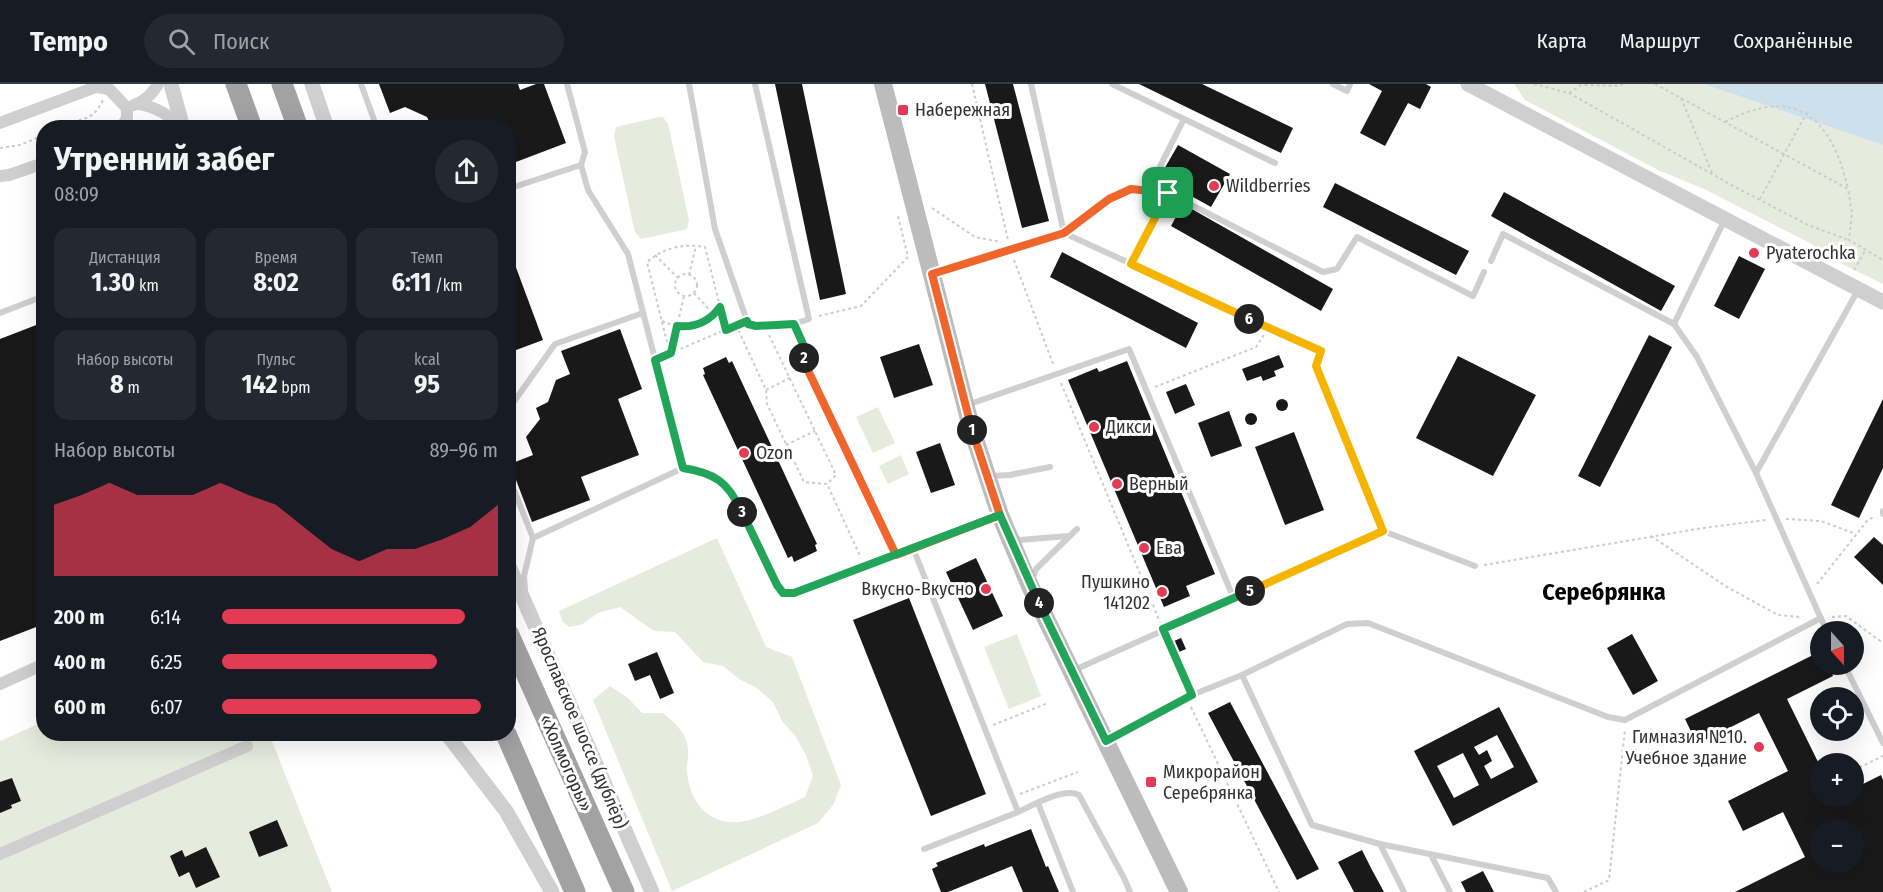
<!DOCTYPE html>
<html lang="ru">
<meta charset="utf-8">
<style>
body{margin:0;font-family:"Fira Sans Condensed",sans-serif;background:#242831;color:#f1f3f6;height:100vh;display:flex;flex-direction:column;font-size:22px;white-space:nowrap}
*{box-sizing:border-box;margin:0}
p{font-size:20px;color:#9ea1a6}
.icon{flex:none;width:33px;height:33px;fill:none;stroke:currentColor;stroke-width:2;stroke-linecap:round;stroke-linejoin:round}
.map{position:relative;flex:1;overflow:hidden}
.drawer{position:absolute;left:36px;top:36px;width:480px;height:621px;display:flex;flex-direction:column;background:#171b24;border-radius:24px;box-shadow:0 6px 24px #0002}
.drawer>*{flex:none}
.needle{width:39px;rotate:159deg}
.buttons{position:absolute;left:1810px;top:537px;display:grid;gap:12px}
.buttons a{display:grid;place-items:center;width:54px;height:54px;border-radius:50%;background:#171b24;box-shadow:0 6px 24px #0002;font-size:30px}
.pin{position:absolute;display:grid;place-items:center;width:51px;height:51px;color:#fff;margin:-26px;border-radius:12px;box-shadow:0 3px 9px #0006}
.km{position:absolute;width:30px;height:30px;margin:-15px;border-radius:50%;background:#222;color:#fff;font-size:16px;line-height:30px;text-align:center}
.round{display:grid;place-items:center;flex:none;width:63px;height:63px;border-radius:32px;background:#242831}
.headline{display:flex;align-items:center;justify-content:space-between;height:102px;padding:0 18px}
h1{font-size:33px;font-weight:700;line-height:45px}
.figures{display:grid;grid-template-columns:repeat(3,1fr);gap:9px;height:102px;padding:6px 18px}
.figures div{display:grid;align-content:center;border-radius:15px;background:#242831;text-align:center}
.figures b{font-size:26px;font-weight:700}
.figures small{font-size:16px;font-weight:400}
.figures p{font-size:16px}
.chart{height:168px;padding:12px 18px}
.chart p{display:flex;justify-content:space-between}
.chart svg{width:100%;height:108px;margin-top:6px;fill:#e33b53;opacity:.7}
ul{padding:0 18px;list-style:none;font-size:20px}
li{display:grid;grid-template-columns:96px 72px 1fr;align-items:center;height:45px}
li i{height:15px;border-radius:8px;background:#e33b53}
header{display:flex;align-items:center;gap:36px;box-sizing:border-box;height:84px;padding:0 30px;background:#171b24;border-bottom:2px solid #363941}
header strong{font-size:28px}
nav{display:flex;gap:33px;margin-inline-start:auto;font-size:21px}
.search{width:420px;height:54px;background:#242831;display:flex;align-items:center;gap:15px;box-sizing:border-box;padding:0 21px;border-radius:33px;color:#9ea1a6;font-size:22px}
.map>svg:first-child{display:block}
.green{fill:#e6ebde}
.water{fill:#cce1eb}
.building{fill:#191919;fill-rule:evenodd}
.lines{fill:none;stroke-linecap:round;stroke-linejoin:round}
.path{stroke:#ccc;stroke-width:2;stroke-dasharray:3 3;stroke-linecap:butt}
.service{stroke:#cfcfcf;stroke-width:6}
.minor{stroke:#cfcfcf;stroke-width:12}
.tertiary{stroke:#cfcfcf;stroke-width:15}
.secondary{stroke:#bcbcbc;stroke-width:18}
.trunk{stroke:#a2a2a2;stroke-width:21}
.split-1-casing{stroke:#fff;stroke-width:12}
.split-2-casing{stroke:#fff;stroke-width:12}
.split-3-casing{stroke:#fff;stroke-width:12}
.split-4-casing{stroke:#fff;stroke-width:12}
.split-5-casing{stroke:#fff;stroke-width:12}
.split-6-casing{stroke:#fff;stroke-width:12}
.split-7-casing{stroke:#fff;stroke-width:12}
.split-1{stroke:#f0652b;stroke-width:8}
.split-2{stroke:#f0652b;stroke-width:8}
.split-3{stroke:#22a559;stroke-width:8}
.split-4{stroke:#22a559;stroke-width:8}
.split-5{stroke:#22a559;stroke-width:8}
.split-6{stroke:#f5b400;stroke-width:8}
.split-7{stroke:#f5b400;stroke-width:8}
.poi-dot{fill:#e33b53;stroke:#fff;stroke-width:2}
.labels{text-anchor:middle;stroke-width:6;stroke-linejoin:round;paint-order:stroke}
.poi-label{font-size:18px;fill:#323232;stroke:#fff;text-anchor:start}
.street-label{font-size:18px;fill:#323232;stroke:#fff}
.district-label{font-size:24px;font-weight:bold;fill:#000;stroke:#fff}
</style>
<header>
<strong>Tempo</strong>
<div class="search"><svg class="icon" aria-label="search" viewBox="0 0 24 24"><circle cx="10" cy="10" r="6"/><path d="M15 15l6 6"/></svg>Поиск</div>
<nav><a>Карта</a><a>Маршрут</a><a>Сохранённые</a></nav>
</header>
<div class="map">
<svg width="1883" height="808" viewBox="0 0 1883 808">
<rect width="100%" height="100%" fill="#fff"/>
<!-- green -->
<g class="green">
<polygon points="1514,0 1703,0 1883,61 1883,200 1844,181 1808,158 1704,105 1658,86 1525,16"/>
<polygon points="659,33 663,33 668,40 689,136 687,145 683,146 641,155 635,148 633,140 614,52 616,43"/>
<polygon points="878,323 895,359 873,369 856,333"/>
<polygon points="901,371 909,390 888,400 879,382"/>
<path d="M 717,454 L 766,563 L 792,573 L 841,701 L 833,721 L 818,739 L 672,807 L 593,616 L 610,602 L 628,614 L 642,629 L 663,629 C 675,639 686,648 688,665 C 689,673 686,681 687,688 C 690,720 711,744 745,737 C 765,733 786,721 805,713 L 813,692 L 806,671 L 796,653 L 782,637 L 773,618 L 757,604 L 739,595 L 723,582 L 703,578 L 675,548 L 654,547 L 620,523 L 598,529 L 581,541 L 569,543 L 562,537 L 559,527 Z"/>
<polygon points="1017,550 1041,612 1009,625 984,563"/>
<polygon points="43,638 44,650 269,650 332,808 0,808 0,657"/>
</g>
<!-- water -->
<polygon class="water" points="1703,0 1883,0 1883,61"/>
<!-- building -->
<g class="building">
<polygon points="379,0 518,0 520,6 536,0 544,0 566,59 508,81 508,44 432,44 427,33 405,23 390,29"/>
<polygon points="775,0 802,0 846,210 820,216"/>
<polygon points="985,0 1013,0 1049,137 1022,144"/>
<polygon points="1139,0 1202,0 1293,44 1281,69"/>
<polygon points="1369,0 1426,0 1431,3 1420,25 1408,19 1385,62 1360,49 1382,7"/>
<polygon points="1178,61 1230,90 1211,123 1159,94"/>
<polygon points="1335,99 1469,167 1456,191 1323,123"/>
<polygon points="1504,108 1675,202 1661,227 1491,132"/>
<polygon points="1183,120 1333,205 1321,227 1171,142"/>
<polygon points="508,162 543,256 508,269"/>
<polygon points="1062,168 1198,239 1186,264 1050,193"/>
<polygon points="1739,172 1765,185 1739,235 1714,222"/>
<polygon points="44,238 44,498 38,500 44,515 44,540 0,557 0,255"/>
<polygon points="620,245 642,305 618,315 639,371 581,393 590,416 532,438 510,380 533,371 526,353 540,335 536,324 548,318 556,296 570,290 561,267"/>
<polygon points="1649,251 1672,263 1600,403 1578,392"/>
<polygon points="919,260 933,301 894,314 880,273"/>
<polygon points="1279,271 1284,283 1274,287 1276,292 1263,297 1261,292 1247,297 1242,285"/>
<polygon points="1458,272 1536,311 1493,392 1416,354"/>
<polygon points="726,273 729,279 732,277 817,460 815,461 817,467 794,478 792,472 788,474 703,291 705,290 703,284"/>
<polygon points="1127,277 1215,490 1186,502 1190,512 1164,523 1068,296 1097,284 1099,288"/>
<polygon points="1186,300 1195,321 1175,330 1166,308"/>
<circle cx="1282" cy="321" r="6"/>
<polygon points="1883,315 1883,384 1859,434 1831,421"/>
<polygon points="1229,327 1242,362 1211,373 1198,339"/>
<circle cx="1251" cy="335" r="6"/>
<polygon points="1294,348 1324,426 1285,441 1255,363"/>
<polygon points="940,359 955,401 931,409 916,368"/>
<polygon points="1874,453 1883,461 1883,501 1854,473"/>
<polygon points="976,474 1003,532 973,546 946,488"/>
<polygon points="909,514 986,710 931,732 853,536"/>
<polygon points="1632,550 1658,597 1633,611 1607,564"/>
<polygon points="1181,554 1186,565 1179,568 1174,557"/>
<path d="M 1821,567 L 1821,580 L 1828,580 L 1833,592 L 1787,615 L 1821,684 L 1821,712 L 1854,712 L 1854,697 L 1857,703 L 1881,691 L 1883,696 L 1883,808 L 1735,808 L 1805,773 L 1783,728 L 1743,747 L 1728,717 L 1788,687 L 1759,629 L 1697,660 L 1685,635 ZM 1821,746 L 1854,746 L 1854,778 L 1821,778 Z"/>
<polygon points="657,568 674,609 660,615 650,591 635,597 628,580"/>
<polygon points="1230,618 1319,785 1297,796 1208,629"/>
<path d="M 1499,623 L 1538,698 L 1453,742 L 1414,667 ZM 1497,651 L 1514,683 L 1491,695 L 1484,682 L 1492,677 L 1487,666 L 1479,671 L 1474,663 ZM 1463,669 L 1479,701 L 1454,714 L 1437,682 Z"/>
<polygon points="12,694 21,717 11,721 12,724 0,729 0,698"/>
<polygon points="277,736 288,762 259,773 249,748"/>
<polygon points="1031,745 1046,783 1048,782 1059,808 1023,808 1012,782 948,808 941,808 932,785 938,782 936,779 984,760 985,763"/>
<polygon points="206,763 220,793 196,804 189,788 179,793 170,772 182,766 185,773"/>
<polygon points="1362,766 1371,784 1384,808 1354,808 1338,778"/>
<polygon points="1483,787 1494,808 1466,808 1461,798"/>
</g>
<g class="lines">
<!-- path -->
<g class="path">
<polyline points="972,0 1008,156"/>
<polyline points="1534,0 1569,9 1735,103 1808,141 1849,156"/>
<polyline points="1655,0 1848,105 1852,129 1849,156 1883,176"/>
<polyline points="1569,9 1581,1 1620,2 1623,0"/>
<polyline points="1681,14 1712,89"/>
<path d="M 1725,38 C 1797,0 1832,35 1848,105"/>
<path d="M 56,44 C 77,31 90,43 103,16"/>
<polyline points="0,64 20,61 44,51"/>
<polyline points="1760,115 1807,28"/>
<polyline points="932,124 975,153 1001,158"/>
<polyline points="655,171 678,194"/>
<polyline points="1014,176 1053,280"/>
<polyline points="1854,186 1865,167"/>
<circle cx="686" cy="201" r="11"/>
<polyline points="689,191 696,162"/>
<polyline points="694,209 714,231"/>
<polyline points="819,232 861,222 908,173 898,132"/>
<path d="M 662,237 C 684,247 705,243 720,223"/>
<polyline points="736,241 766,306 767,320 804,398 827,400 861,474"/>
<polyline points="769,251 836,391 827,400"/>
<polyline points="671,268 684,212"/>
<path d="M 670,270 L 647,178 C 664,164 682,159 705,163 L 726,246"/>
<polyline points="664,272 736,241"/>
<polyline points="1061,299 1160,538"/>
<polyline points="1155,303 1256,263 1264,251"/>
<polyline points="766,306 790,294"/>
<polyline points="786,361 815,347"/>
<polyline points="1786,435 1821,437 1856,450"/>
<polyline points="1651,452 1727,503 1778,531 1800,533"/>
<polyline points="1484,481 1703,444 1766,436"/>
<polyline points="1817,500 1867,437 1875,432"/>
<polyline points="1832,533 1846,532 1883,559"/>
<polyline points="1167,554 1187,601"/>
<polyline points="1191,623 1279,808"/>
<polyline points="993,641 1048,619"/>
<polyline points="1854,686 1883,672"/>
<polyline points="1020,710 1078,688"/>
<polyline points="1584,808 1609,796 1625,645"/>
</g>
<!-- service -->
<g class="service">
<polyline points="361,0 377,44"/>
<polyline points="567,0 585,68 581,81"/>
<polyline points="689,0 715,145 747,237 749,240 756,242 794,240 803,259 804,278 896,471"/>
<polyline points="755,0 809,235 794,240"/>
<polyline points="1112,0 1275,79"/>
<polyline points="1333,0 1347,7 1350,0"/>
<polyline points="508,105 581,81 588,106 628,170 683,384 533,454"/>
<polyline points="1148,106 1184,35"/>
<polyline points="1491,177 1503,150 1674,240 1725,135"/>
<polyline points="1131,180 1168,109"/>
<polyline points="932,190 1064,149 1031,0"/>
<polyline points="0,229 44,212"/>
<polyline points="1674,240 1697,273 1756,389"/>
<polyline points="967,321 1129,265 1234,515 1072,587"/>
<polyline points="508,326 555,260 643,229"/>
<path d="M 683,384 C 697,387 710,390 722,399 C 741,413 765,477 777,501 L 783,509 L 794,509 L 999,432"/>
<polyline points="508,391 533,454 524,492 525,505"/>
<polyline points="991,392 1010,391 1050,383"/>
<polyline points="1883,427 1883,430"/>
<polyline points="1383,447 1475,482"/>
<polyline points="1013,452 1020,456 1068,452"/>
<path d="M 913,464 L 1018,728 C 1033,721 1064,703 1079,711 L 1124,794 L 1130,808"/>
<polyline points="1032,496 1036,485 1077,445"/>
<path d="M 1234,515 L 1383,447 L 1316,282 L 1321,267 L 1064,149 C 1082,136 1109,110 1130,105 C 1141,103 1157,107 1168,109 L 1323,188 L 1337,185 L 1357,153 L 1473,212 L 1484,188"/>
<polyline points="1827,548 1756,389 1858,206"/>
<polyline points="1844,580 1883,659"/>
<polyline points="1242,591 1312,741 1380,760 1548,794 1556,808"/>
<polyline points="1106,657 1192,611 1242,591 1347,540 1368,539 1608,633 1625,636 1821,534"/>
<polyline points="1038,719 1073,808"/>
<polyline points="1380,760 1404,808"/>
<polyline points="924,765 1018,728"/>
<polyline points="1431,771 1450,808"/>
</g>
<!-- minor -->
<g class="minor">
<path d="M 139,20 C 157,24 168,29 179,44"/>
<path d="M 134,21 C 144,18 153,9 158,0"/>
<polyline points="0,39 96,3 109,5 127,24 127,34 121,44"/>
<polyline points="0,92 9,91 44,79"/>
<polyline points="0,600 44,580"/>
<polyline points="0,770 247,662"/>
</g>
<!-- tertiary -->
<g class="tertiary">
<polyline points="171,0 183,44"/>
<polyline points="312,0 327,44"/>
<polyline points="1468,0 1883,218"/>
<polyline points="508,480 652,808"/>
<polyline points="447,650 506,727 552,808"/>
</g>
<!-- secondary -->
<polyline class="secondary" points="883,0 971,343 1000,431 1030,502 1179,808"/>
<!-- trunk -->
<g class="trunk">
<polyline points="236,0 252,44"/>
<polyline points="282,0 298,44"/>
<polyline points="508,549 624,808"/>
<polyline points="506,650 575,808"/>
</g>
</g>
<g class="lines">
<defs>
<polyline id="split-1" points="972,346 932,190 1064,149 1109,115 1131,105 1168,109"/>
<polyline id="split-2" points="804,274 804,278 896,471 1000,431 972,346"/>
<path id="split-3" d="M 742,428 C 728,398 715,389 683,384 L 655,276 L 671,269 L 677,242 C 695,244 709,238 720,223 L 726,246 L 747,237 L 748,240 L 756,242 L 794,240 L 803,260 L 804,274"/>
<polyline id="split-4" points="742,428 777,501 783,509 794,509 1000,431 1039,519"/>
<polyline id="split-5" points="1039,519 1106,657 1192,611 1163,545 1250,507"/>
<polyline id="split-6" points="1249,235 1321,267 1316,282 1383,447 1250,507"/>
<polyline id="split-7" points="1168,109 1131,180 1249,235"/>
</defs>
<!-- split-1 casing -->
<use href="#split-1" class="split-1-casing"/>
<!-- split-2 casing -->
<use href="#split-2" class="split-2-casing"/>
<!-- split-3 casing -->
<use href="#split-3" class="split-3-casing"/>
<!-- split-4 casing -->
<use href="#split-4" class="split-4-casing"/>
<!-- split-5 casing -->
<use href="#split-5" class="split-5-casing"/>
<!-- split-6 casing -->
<use href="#split-6" class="split-6-casing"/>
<!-- split-7 casing -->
<use href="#split-7" class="split-7-casing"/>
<!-- split-1 -->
<use href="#split-1" class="split-1"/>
<!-- split-2 -->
<use href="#split-2" class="split-2"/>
<!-- split-3 -->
<use href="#split-3" class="split-3"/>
<!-- split-4 -->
<use href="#split-4" class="split-4"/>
<!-- split-5 -->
<use href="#split-5" class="split-5"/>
<!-- split-6 -->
<use href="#split-6" class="split-6"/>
<!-- split-7 -->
<use href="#split-7" class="split-7"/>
</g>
<!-- markers -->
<g class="poi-dot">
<rect x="897" y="20" width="12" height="12" rx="3"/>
<circle cx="1214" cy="102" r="6"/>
<circle cx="1754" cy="169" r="6"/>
<circle cx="1094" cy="343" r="6"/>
<circle cx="744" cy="369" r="6"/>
<circle cx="1117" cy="400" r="6"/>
<circle cx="1144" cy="464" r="6"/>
<circle cx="986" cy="505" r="6"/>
<circle cx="1162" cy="508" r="6"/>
<circle cx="1759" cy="663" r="6"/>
<rect x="1145" y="692" width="12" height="12" rx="3"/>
</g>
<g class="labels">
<!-- poi labels -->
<g class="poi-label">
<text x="915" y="32">Набережная</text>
<text x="1226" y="108">Wildberries</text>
<text x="1766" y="175">Pyaterochka</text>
<text x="1106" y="349">Дикси</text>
<text x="756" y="375">Ozon</text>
<text x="1129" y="406">Верный</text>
<text x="1156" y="470">Ева</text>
<text x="1150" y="504" text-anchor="end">Пушкино<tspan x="1150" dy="21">141202</tspan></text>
<text x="974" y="511" text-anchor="end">Вкусно-Вкусно</text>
<text x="1747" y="659" text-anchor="end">Гимназия №10.<tspan x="1747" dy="21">Учебное здание</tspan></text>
<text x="1163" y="694">Микрорайон<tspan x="1163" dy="21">Серебрянка</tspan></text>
</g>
<!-- street labels -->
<g class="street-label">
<text transform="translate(580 644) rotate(67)" y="6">Ярославское шоссе (дублёр)</text>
<text transform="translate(566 679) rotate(66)" y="6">«Холмогоры»</text>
</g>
<!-- district labels -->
<g class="district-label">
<text x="1604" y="516">Серебрянка</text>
</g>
</g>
</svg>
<div class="buttons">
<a><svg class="needle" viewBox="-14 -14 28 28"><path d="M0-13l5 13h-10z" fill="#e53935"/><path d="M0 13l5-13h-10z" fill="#9ea1a6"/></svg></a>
<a><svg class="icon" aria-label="locate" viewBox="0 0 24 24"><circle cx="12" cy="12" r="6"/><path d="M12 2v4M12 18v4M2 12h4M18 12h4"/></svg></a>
<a>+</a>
<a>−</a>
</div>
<div class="pin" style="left:1168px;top:109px;background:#1e9e55"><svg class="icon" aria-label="arrive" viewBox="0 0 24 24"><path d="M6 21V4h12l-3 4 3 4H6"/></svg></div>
<b class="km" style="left:972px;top:346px">1</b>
<b class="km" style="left:804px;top:274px">2</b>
<b class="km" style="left:742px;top:428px">3</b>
<b class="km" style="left:1039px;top:519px">4</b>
<b class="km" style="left:1250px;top:507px">5</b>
<b class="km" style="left:1249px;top:235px">6</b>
<section class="drawer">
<div class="headline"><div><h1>Утренний забег</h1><p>08:09</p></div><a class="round"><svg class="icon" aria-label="share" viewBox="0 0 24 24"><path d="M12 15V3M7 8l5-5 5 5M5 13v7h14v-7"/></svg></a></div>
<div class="figures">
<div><p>Дистанция</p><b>1.30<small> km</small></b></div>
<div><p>Время</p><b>8:02</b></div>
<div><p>Темп</p><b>6:11<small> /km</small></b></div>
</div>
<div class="figures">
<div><p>Набор высоты</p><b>8<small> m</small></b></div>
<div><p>Пульс</p><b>142<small> bpm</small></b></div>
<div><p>kcal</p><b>95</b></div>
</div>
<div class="chart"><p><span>Набор высоты</span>89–96 m</p>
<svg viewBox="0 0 160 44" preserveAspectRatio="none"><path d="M0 44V15L10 11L20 6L30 11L40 11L50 11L60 6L70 11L80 15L90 24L100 33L110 38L120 33L130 33L140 29L150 24L160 15V44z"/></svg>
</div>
<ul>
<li><b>200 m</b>6:14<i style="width:88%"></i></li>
<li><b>400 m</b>6:25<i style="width:78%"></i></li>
<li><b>600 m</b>6:07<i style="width:94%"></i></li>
</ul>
</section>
</div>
